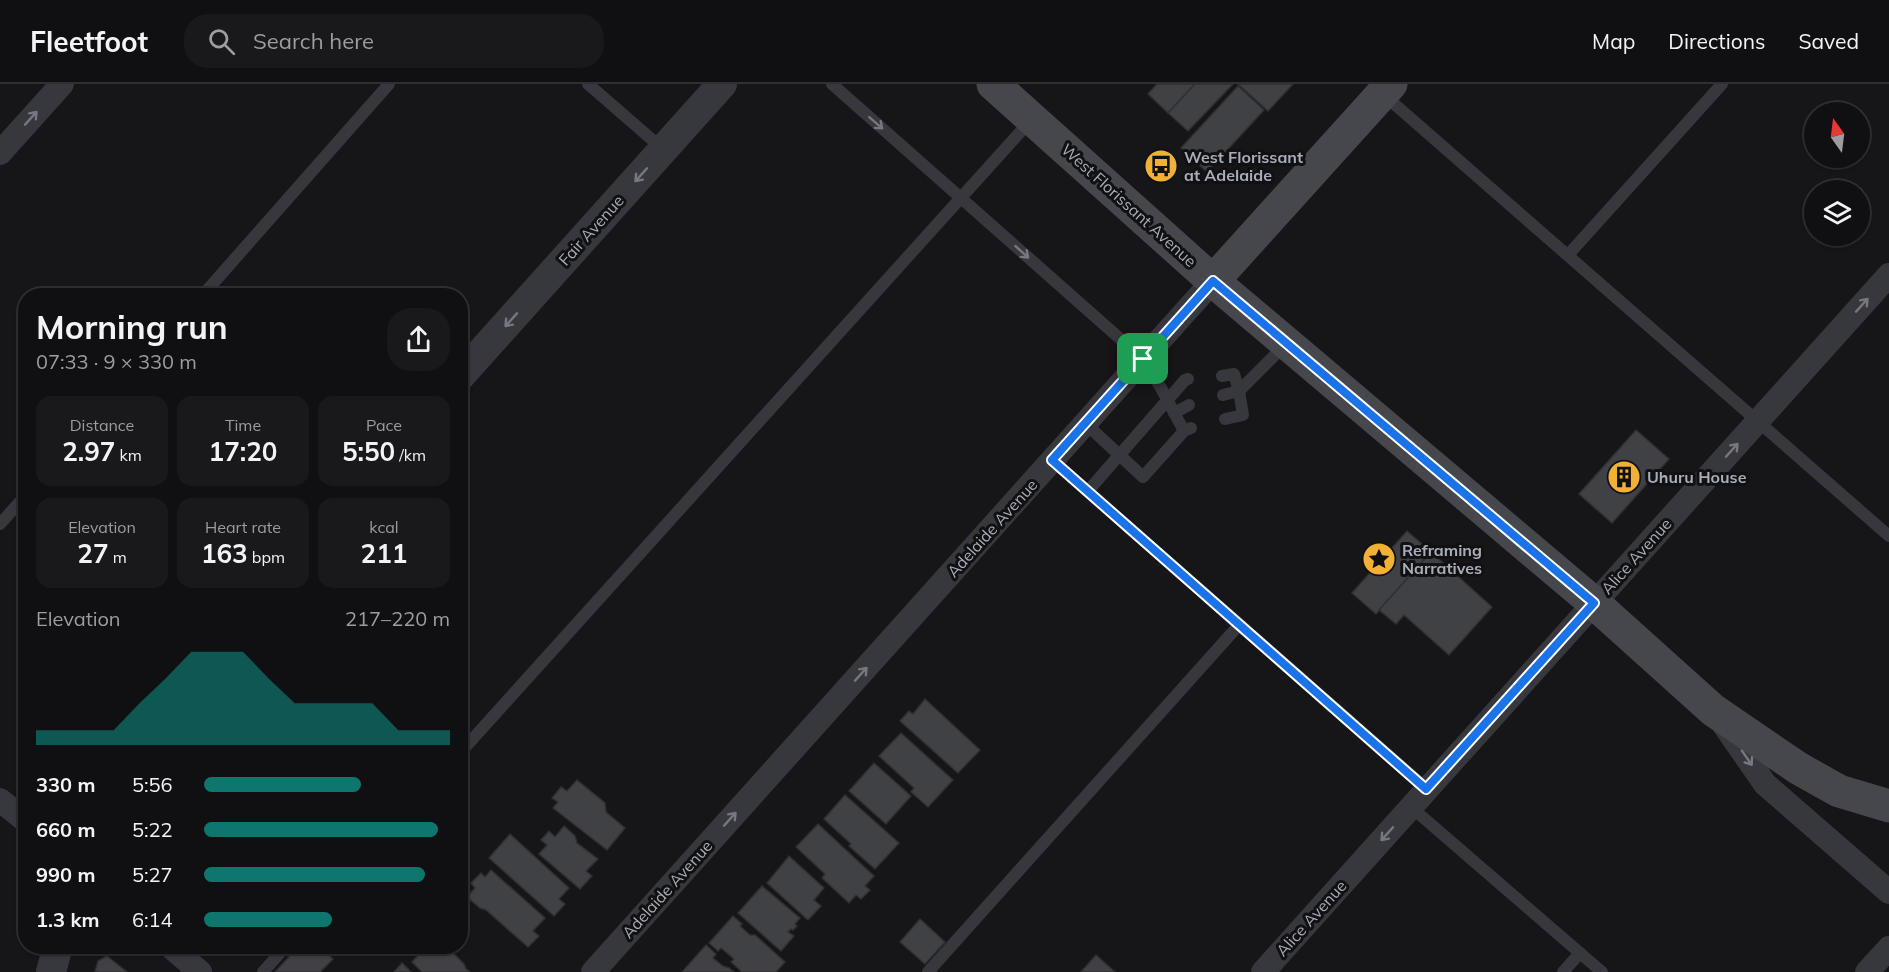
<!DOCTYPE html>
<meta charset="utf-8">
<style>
body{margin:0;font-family:Mulish,sans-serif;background:#19191b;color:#f1f3f6;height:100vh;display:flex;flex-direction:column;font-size:22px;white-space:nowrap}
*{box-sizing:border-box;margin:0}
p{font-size:20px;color:#9c9d9f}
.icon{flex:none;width:33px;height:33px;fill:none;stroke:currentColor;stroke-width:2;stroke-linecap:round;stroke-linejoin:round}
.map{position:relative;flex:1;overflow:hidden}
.drawer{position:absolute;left:18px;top:204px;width:450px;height:666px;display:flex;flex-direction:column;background:#101012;border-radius:24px;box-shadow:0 2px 4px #0004,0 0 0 2px #303032}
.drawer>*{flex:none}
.needle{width:39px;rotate:346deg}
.buttons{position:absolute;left:1804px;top:18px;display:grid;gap:12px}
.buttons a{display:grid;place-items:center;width:66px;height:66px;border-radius:50%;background:#101012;box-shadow:0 2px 4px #0004,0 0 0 2px #303032;font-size:30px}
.pin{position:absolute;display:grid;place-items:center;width:51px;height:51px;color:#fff;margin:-26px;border-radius:12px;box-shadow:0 3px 9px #0006}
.round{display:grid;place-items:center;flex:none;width:63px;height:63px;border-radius:24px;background:#19191b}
.head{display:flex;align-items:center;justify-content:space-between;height:102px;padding:0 18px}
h1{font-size:33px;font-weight:700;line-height:45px}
.metrics{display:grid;grid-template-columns:repeat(3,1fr);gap:9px;height:102px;padding:6px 18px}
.metrics div{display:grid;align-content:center;border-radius:15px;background:#19191b;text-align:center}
.metrics b{font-size:26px;font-weight:700}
.metrics small{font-size:16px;font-weight:400}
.metrics p{font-size:16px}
.chart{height:168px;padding:12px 18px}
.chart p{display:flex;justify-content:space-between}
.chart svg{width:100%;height:108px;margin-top:6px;fill:#0f766e;opacity:.7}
ul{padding:0 18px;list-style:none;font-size:20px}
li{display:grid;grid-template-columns:96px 72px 1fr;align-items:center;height:45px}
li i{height:15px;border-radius:8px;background:#0f766e}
header{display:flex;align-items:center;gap:36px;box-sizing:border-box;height:84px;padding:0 30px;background:#101012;border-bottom:2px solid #303032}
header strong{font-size:28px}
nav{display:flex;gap:33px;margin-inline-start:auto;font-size:21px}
.search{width:420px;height:54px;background:#19191b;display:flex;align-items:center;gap:15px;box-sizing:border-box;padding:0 21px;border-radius:24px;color:#9c9d9f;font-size:22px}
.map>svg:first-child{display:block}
.building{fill:#404145;stroke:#303034;stroke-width:1.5}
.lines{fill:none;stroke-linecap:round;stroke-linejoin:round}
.service{stroke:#37383d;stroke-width:12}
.minor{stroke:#37383d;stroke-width:24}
.tertiary{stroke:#37383d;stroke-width:30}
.secondary{stroke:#45474d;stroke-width:33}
.oneway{stroke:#757881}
.route-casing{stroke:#fff;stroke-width:12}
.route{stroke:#1a73e8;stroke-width:8}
.labels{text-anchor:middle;stroke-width:6;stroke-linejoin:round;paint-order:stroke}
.poi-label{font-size:16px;font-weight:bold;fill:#a8adb8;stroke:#111113;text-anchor:start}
.street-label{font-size:16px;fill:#a8adb8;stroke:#111113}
</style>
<header>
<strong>Fleetfoot</strong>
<div class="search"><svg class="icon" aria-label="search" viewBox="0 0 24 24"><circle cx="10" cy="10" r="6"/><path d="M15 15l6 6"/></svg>Search here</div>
<nav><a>Map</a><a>Directions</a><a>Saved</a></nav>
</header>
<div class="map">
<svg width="1889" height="888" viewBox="0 0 1889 888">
<rect width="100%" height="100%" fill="#161618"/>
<!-- building -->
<g class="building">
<polygon points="1157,0 1195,0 1168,29 1148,10"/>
<polygon points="1195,0 1233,0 1188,47 1168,29"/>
<polygon points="1238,0 1293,0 1268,27"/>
<polygon points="1238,2 1264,26 1207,88 1181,64"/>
<polygon points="1636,346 1669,375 1612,439 1579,410"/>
<polygon points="1407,447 1431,468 1376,530 1352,509"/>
<polygon points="1431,468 1492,523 1449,571 1404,531 1396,540 1379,526"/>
<polygon points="925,615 980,666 958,689 900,637 909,627 913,630"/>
<polygon points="901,649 953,696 928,723 911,708 914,704 879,672"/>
<polygon points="874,679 911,712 886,740 849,707"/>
<polygon points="577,696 605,719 606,728 625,744 607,766 553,724 558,718 552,714 561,703 567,707"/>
<polygon points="845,711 899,759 875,785 849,762 851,760 824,735"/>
<polygon points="818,740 874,792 865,802 870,806 861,815 856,811 849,819 822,794 825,790 796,763"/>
<polygon points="564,742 575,752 577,759 598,775 586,787 592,792 580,805 539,770 547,761 541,756 549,747 555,753"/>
<polygon points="510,750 569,804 559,815 565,820 554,832 489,774"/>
<polygon points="789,772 824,804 814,816 821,822 808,836 767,799"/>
<polygon points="491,786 545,834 533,847 539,852 528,863 486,826 480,824 467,813 475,804 471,799 481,789 485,793"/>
<polygon points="762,802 800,834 795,840 797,842 793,846 791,845 788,848 794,852 781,867 738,829"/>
<polygon points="733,832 742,840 740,842 750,851 755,851 785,878 776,888 742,888 731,878 734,875 721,864 718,867 709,859"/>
<polygon points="920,835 945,858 925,880 900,858"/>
<polygon points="706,861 716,870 713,874 723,882 729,884 734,888 682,888"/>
<polygon points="299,862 319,862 333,875 320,888 275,888"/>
<polygon points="427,862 446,862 464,880 466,885 470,888 422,888 412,878"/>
<polygon points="1096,871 1115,888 1081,888"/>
<polygon points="107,872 127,888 95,888 98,877"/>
<polygon points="402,879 411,888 394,888"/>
</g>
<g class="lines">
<!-- service -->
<g class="service">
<polyline points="588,0 664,66"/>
<polyline points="832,0 1143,275 1161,304 1184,347"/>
<polyline points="1384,11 1889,452"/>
<polyline points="1568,171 1722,0"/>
<polyline points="202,212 389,0"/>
<polyline points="1222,292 1234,290 1239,307 1243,331 1225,335"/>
<polyline points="1223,311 1239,307 1286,260"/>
<polyline points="1174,329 1189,321"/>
<polyline points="1085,339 1143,393 1184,347 1191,344"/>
<polyline points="1052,376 1427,705"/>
<polyline points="1088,407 1185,296 1188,295"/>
<polyline points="0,440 26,411"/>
<polyline points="460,669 1032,35"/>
<polyline points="1411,723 1602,888"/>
<polyline points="263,888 286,862"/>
<polyline points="928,888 1239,541"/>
<polyline points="1563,888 1580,869"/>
</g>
<!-- minor -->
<g class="minor">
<polyline points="0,69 62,0"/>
<polyline points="1722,638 1765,700 1889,808"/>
<polyline points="0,716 26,737"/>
<polyline points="170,862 200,888"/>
<polyline points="593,888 1213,197"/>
<polyline points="1263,888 1889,191"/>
<polyline points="1867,888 1889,864"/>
</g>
<!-- tertiary -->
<g class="tertiary">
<polyline points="460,292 722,0"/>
<polyline points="51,888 58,862"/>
</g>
<!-- secondary -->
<g class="secondary">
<polyline points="993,0 1213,197 1594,519 1713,626 1798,684 1839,707 1889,722"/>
<polyline points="1213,197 1391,0"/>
</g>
</g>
<!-- one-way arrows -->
<defs><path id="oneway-shaft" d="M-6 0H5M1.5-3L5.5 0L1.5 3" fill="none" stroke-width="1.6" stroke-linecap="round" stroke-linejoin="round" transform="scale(1.5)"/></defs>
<g class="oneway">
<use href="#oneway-shaft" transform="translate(31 34) rotate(-48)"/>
<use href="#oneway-shaft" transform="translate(876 39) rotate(41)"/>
<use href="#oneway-shaft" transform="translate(641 91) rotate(132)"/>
<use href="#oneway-shaft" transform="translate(1022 168) rotate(42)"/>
<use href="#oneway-shaft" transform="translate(1862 221) rotate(-48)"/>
<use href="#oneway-shaft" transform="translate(511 236) rotate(132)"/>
<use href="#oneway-shaft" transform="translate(1732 366) rotate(-48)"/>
<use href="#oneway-shaft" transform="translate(861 590) rotate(-48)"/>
<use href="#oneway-shaft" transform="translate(1747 674) rotate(55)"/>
<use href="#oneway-shaft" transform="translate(730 735) rotate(-48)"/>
<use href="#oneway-shaft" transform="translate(1387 750) rotate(132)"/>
</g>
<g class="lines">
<defs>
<polygon id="route" points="1213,197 1594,519 1426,705 1052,376"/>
</defs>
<!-- route casing -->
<use href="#route" class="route-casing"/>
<!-- route -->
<use href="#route" class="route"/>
</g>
<!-- icons -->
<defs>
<symbol id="bus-disc" viewBox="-11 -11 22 22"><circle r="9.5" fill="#f2b134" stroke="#111113"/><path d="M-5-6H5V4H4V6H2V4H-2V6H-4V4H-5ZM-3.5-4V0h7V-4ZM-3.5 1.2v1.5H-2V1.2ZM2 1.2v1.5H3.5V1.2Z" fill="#111"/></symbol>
<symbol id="building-disc" viewBox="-11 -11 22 22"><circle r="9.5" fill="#f2b134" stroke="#111113"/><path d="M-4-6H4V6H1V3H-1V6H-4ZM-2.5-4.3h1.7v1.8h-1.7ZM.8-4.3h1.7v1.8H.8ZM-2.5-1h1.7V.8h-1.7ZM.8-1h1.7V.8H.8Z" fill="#111"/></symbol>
<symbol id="sight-disc" viewBox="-11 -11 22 22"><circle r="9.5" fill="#f2b134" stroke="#111113"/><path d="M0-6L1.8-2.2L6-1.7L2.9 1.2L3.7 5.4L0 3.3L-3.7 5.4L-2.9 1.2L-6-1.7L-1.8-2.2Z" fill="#111"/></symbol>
</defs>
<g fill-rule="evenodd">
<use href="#bus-disc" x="1142" y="63" width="38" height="38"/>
<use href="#building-disc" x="1605" y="374" width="38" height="38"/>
<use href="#sight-disc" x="1360" y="456" width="38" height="38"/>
</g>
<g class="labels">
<!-- poi labels -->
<g class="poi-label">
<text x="1184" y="79">West Florissant<tspan x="1184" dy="18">at Adelaide</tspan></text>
<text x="1647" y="399">Uhuru House</text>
<text x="1402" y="472">Reframing<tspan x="1402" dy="18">Narratives</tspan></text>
</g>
<!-- street labels -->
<g class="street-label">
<text transform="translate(1129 121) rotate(42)" y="6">West Florissant Avenue</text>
<text transform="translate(591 146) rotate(-48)" y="6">Fair Avenue</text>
<text transform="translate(992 444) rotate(-48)" y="6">Adelaide Avenue</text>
<text transform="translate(1636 472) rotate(-48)" y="6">Alice Avenue</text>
<text transform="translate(667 805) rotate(-48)" y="6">Adelaide Avenue</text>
<text transform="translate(1311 834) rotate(-48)" y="6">Alice Avenue</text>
</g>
</g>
</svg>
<div class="buttons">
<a><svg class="needle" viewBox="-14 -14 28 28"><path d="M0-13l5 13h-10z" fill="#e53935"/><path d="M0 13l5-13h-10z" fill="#9c9d9f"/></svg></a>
<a><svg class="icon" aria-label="layers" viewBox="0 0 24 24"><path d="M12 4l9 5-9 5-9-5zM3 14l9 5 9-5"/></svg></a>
</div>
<div class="pin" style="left:1143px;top:275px;background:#1e9e55"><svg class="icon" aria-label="arrive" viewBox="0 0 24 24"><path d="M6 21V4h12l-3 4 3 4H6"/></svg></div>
<section class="drawer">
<div class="head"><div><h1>Morning run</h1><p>07:33 · 9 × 330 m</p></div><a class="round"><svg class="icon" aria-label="share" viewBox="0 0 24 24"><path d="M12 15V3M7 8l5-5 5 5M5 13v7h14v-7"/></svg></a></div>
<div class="metrics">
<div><p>Distance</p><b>2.97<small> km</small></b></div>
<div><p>Time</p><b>17:20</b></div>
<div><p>Pace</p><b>5:50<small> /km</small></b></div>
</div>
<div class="metrics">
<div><p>Elevation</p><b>27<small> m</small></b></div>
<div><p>Heart rate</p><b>163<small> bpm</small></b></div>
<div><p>kcal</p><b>211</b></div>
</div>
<div class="chart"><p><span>Elevation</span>217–220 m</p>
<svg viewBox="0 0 160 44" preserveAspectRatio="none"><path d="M0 44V38L10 38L20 38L30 38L40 27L50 17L60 6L70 6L80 6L90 17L100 27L110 27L120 27L130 27L140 38L150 38L160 38V44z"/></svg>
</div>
<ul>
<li><b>330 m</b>5:56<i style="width:64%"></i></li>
<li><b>660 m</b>5:22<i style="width:95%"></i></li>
<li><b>990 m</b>5:27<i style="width:90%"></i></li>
<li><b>1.3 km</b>6:14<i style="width:52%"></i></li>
</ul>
</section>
</div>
